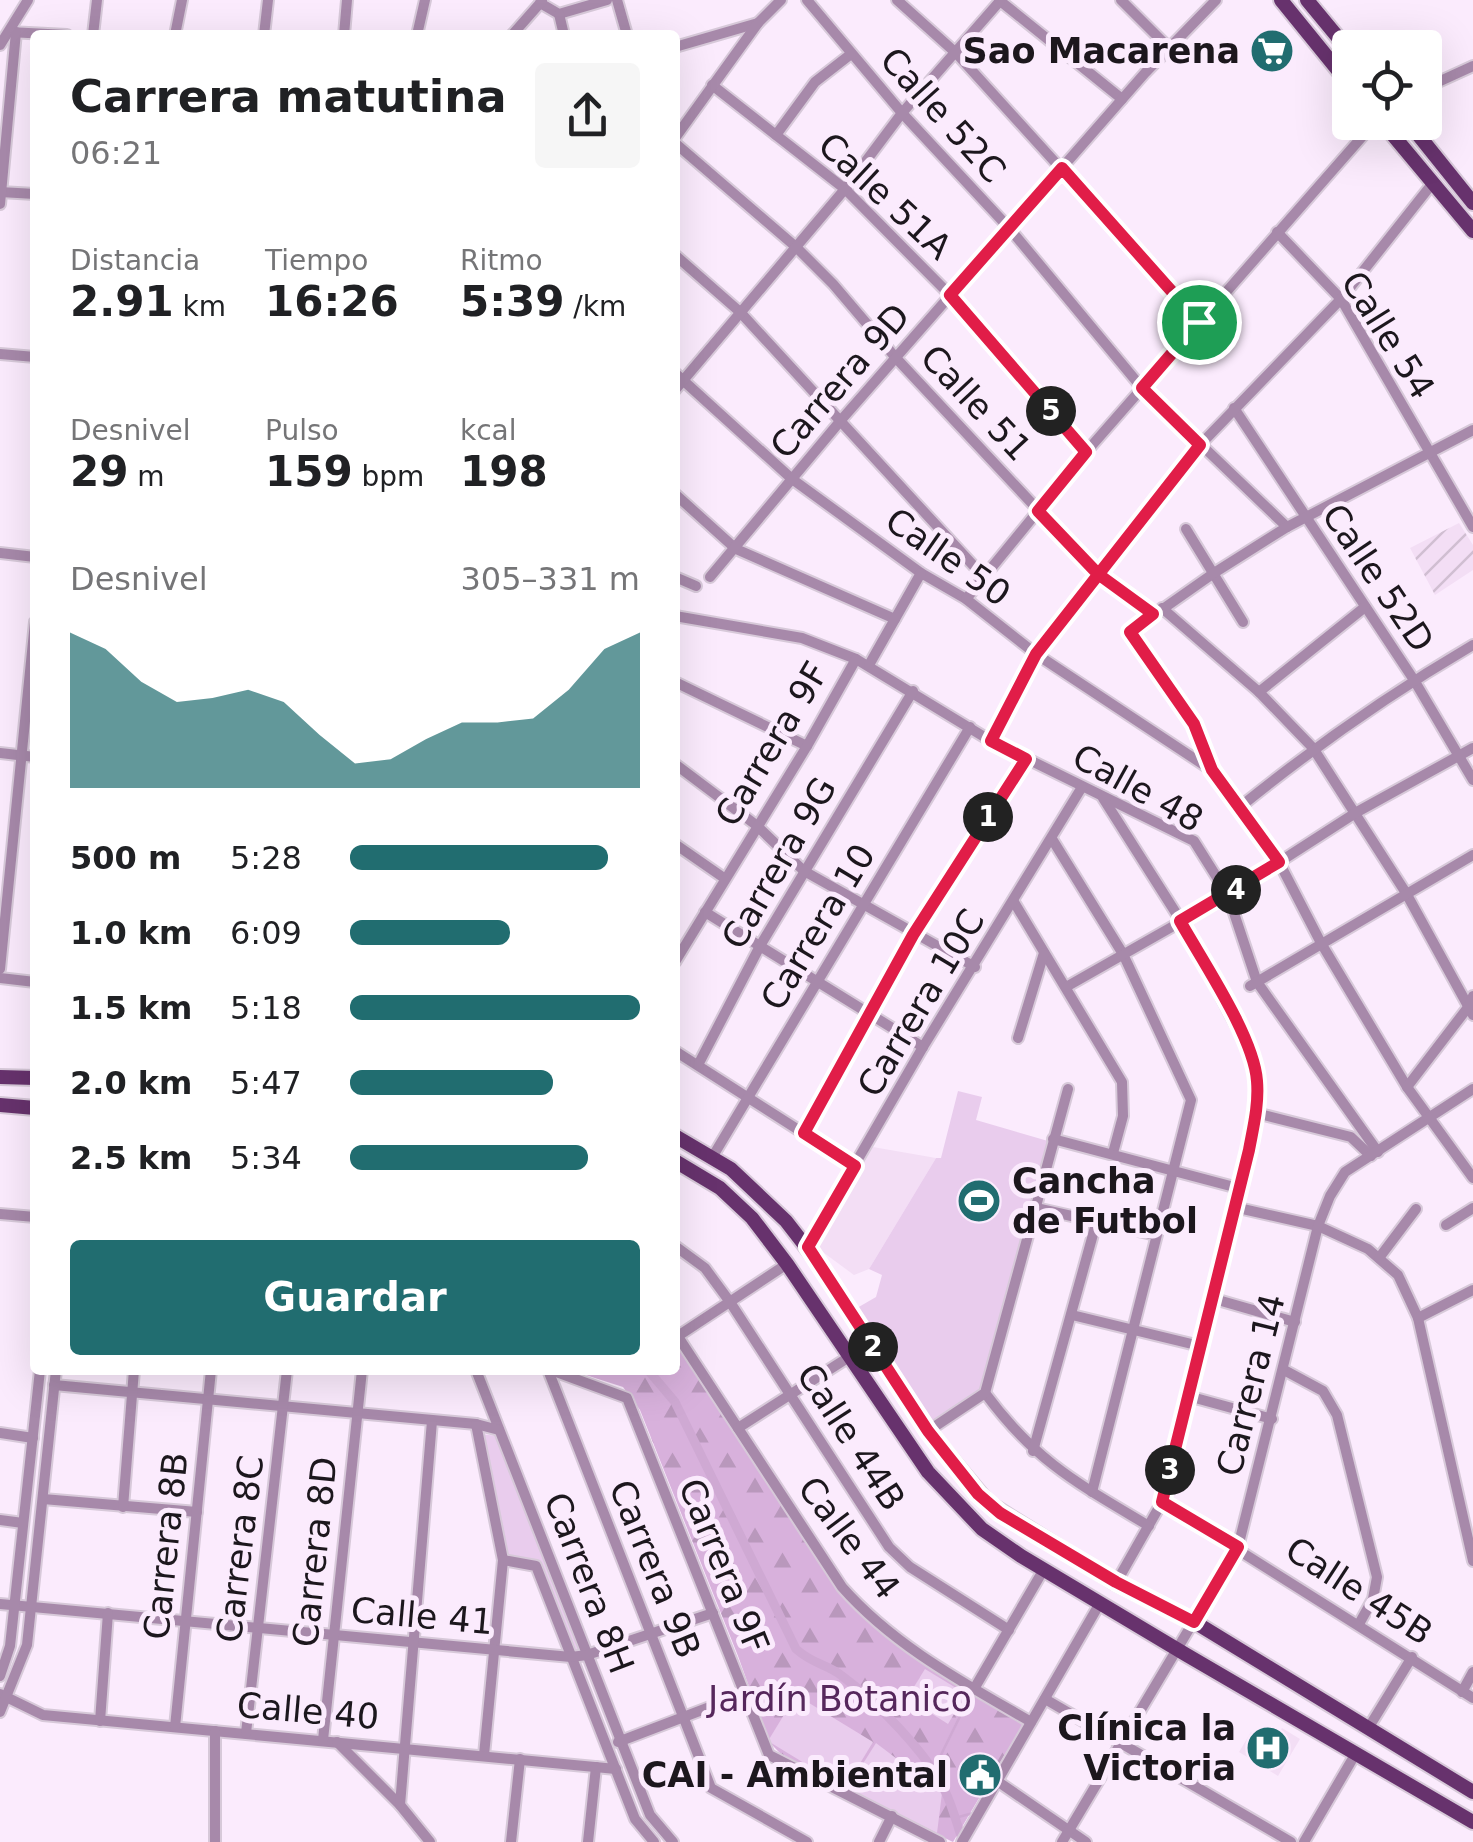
<!DOCTYPE html>
<html lang="es">
<meta charset="utf-8">
<style>
body{margin:0;font-family:"DejaVu Sans",sans-serif;background:#f6f6f6;color:#202124;height:100vh;display:flex;flex-direction:column;font-size:38px;white-space:nowrap}
*{box-sizing:border-box;margin:0}
p{font-size:32px;color:#757577}
.icon{flex:none;width:55px;height:55px;fill:none;stroke:currentColor;stroke-width:2;stroke-linecap:round;stroke-linejoin:round}
.map{position:relative;flex:1;overflow:hidden}
.drawer{position:absolute;left:30px;top:30px;width:650px;height:1345px;display:flex;flex-direction:column;background:#fff;border-radius:10px;box-shadow:0 10px 40px #0002}
.drawer>*{flex:none}
.fabs{position:absolute;left:1332px;top:30px;display:grid;gap:20px}
.fabs a{display:grid;place-items:center;width:110px;height:110px;border-radius:10px;background:#fff;box-shadow:0 10px 40px #0002;font-size:50px}
.pin{position:absolute;display:grid;place-items:center;width:85px;height:85px;color:#fff;margin:-42px;border:5px solid #fff;border-radius:50%;box-shadow:0 2px 10px #0007}
.km{position:absolute;width:50px;height:50px;margin:-25px;border-radius:50%;background:#222;color:#fff;font-size:28px;line-height:50px;text-align:center}
.round{display:grid;place-items:center;flex:none;width:105px;height:105px;border-radius:10px;background:#f6f6f6}
.overview{display:flex;align-items:center;justify-content:space-between;height:170px;padding:0 40px}
h1{font-size:45px;font-weight:600;line-height:75px}
.figures{display:grid;grid-template-columns:repeat(3,1fr);gap:15px;height:170px;padding:10px 40px}
.figures div{display:grid;align-content:center}
.figures b{font-size:42px;font-weight:600}
.figures small{font-size:28px;font-weight:400}
.figures p{font-size:28px}
.chart{height:280px;padding:20px 40px}
.chart p{display:flex;justify-content:space-between}
.chart svg{width:100%;height:180px;margin-top:10px;fill:#216d70;opacity:.7}
.button{display:flex;gap:20px;margin-top:auto;padding:20px 40px}
.button a{flex:1;height:115px;border-radius:10px;background:#216d70;color:#fff;font-size:40px;font-weight:600;line-height:115px;text-align:center}
ul{padding:0 40px;list-style:none;font-size:32px}
li{display:grid;grid-template-columns:160px 120px 1fr;align-items:center;height:75px}
li i{height:25px;border-radius:12px;background:#216d70}
.map>svg:first-child{display:block}
.built{fill:#f3def5}
.industrial{fill:url(#industrial-furrows)}
.forest{fill:url(#forest-firs)}
.green{fill:#e9cced}
.lines{fill:none;stroke-linecap:round;stroke-linejoin:round}
.stream{stroke:#cfa9d3;stroke-width:2.5}
.canal{stroke:#cfa9d3;stroke-width:9}
.minor-casing{stroke:#d7c9d9;stroke-width:14}
.major-casing{stroke:#d7c9d9;stroke-width:18}
.minor{stroke:#a789aa;stroke-width:10}
.major{stroke:#67326d;stroke-width:14}
.route-casing{stroke:#fff;stroke-width:20}
.route{stroke:#e11d48;stroke-width:12}
.labels{text-anchor:middle;stroke-width:10;stroke-linejoin:round;paint-order:stroke}
.poi-label{font-size:35px;font-weight:bold;fill:#1c171d;stroke:#fbebfd;text-anchor:end}
.street-label{font-size:35px;fill:#1c171d;stroke:#fbebfd}
.park-label{font-size:35px;fill:#56275c;stroke:#fbebfd}
</style>
<div class="map">
<svg width="1473" height="1842" viewBox="0 0 1473 1842">
<defs>
<pattern id="industrial-furrows" width="10" height="10" patternUnits="userSpaceOnUse" patternTransform="scale(2.5)"><rect width="10" height="10" fill="#f3def5"/><path d="M-1 1l2-2M0 10L10 0M9 11l2-2" fill="none" stroke="#d0bed2"/></pattern>
<pattern id="forest-firs" width="22" height="20" patternUnits="userSpaceOnUse" patternTransform="scale(2.5)"><rect width="22" height="20" fill="#d8b1dc"/><path d="M5 1l3.5 6h-7zM16 11l3.5 6h-7z" fill="#b998bc"/></pattern>
</defs>
<rect width="100%" height="100%" fill="#fbebfd"/>
<!-- built -->
<g class="built">
<polygon points="873,1147 936,1158 869,1269 854,1275 816,1247"/>
<polygon points="1282,1728 1300,1739 1278,1776 1239,1752 1251,1732 1272,1745"/>
</g>
<!-- industrial -->
<polygon class="industrial" points="1459,523 1473,545 1473,570 1435,595 1410,548"/>
<!-- forest -->
<polygon class="forest" points="675,1343 836,1588 884,1634 1023,1724 953,1842 813,1773 783,1756 769,1742 738,1656 640,1410 623,1387 570,1370 675,1370"/>
<!-- green -->
<g class="green">
<polygon points="958,1091 982,1097 976,1120 1048,1141 983,1390 927,1427 857,1308 876,1297 882,1275 869,1269 936,1158 941,1158"/>
<polygon points="482,1434 496,1436 582,1651 578,1654 539,1566 506,1558"/>
<polygon points="925,1669 966,1694 948,1724 907,1698"/>
<polygon points="796,1695 873,1742 845,1788 768,1741"/>
<polygon points="876,1743 942,1793 937,1833 847,1789"/>
</g>
<g class="lines">
<!-- stream -->
<g class="stream">
<polyline points="933,1771 971,1694"/>
<polyline points="955,1818 973,1813"/>
</g>
<!-- canal -->
<path class="canal" d="M 648,1370 L 675,1402 L 796,1649 C 814,1665 827,1664 842,1676 C 875,1700 928,1754 945,1791 C 953,1807 957,1825 963,1842"/>
<defs>
<g id="minor">
<polyline points="617,0 627,35"/>
<polyline points="807,0 902,113 1010,229 1142,388 1287,527"/>
<polyline points="897,0 956,53 1199,321"/>
<polyline points="999,0 1122,99"/>
<polyline points="1121,0 1168,47"/>
<polyline points="540,3 559,14 607,0"/>
<polyline points="559,14 564,35"/>
<polyline points="9,32 67,35"/>
<polyline points="93,35 97,0"/>
<polyline points="175,35 182,0"/>
<polyline points="264,35 268,0"/>
<polyline points="344,35 347,0"/>
<polyline points="417,35 425,0"/>
<polyline points="512,35 542,1"/>
<polyline points="0,45 28,0"/>
<polyline points="675,47 758,23"/>
<polyline points="712,85 845,189 950,295 1087,451"/>
<polyline points="1425,88 1473,66"/>
<polyline points="776,135 815,82 851,54"/>
<polyline points="675,138 758,23 781,0"/>
<polyline points="675,143 796,247 833,284 896,358 1098,574 1153,614"/>
<polyline points="0,192 35,194"/>
<polyline points="0,204 16,32"/>
<polyline points="1277,232 1341,299 1473,527"/>
<polyline points="675,255 740,312 983,576"/>
<polyline points="0,354 35,357"/>
<polyline points="675,373 792,479 921,573 966,599 1036,654 1213,771 1279,862 1321,943 1407,1087 1473,1178"/>
<polyline points="675,390 845,189 902,113 1000,1"/>
<polyline points="1234,408 1414,680 1473,780"/>
<polyline points="675,494 736,549 895,619"/>
<polyline points="1186,529 1243,622"/>
<polyline points="0,553 35,557"/>
<polyline points="675,577 696,586"/>
<polyline points="710,577 842,419 1145,73 1216,0"/>
<polyline points="966,599 1087,451 1375,122"/>
<polyline points="1162,608 1259,692 1313,748 1406,893 1473,1015"/>
<polyline points="675,616 802,638 856,659 991,741 1194,841 1228,895 1257,982 1378,1152"/>
<polyline points="869,665 921,573"/>
<polyline points="675,682 807,746"/>
<polyline points="1259,692 1365,607"/>
<polyline points="991,741 1036,654 1098,574 1200,445 1341,299 1432,184"/>
<polyline points="0,753 35,757"/>
<polyline points="675,764 756,825 804,871 975,967"/>
<polyline points="1212,770 1194,724 1130,632 1214,573 1287,527 1473,430"/>
<polyline points="1103,798 1181,921 1250,1052 1257,1080 1256,1113 1249,1151 1162,1502 1116,1583"/>
<path d="M 1240,807 C 1314,747 1391,693 1473,645"/>
<polyline points="1052,839 1123,954 1191,1100 1092,1492"/>
<polyline points="675,844 724,878"/>
<polyline points="1014,902 1122,1082 1123,1116 1113,1153"/>
<polyline points="705,912 923,1047"/>
<polyline points="675,962 807,746 856,659"/>
<polyline points="0,969 35,622"/>
<polyline points="0,978 35,982"/>
<polyline points="1250,986 1473,855"/>
<polyline points="1066,987 1228,895 1357,812 1473,748"/>
<polyline points="1018,1038 1044,953"/>
<polyline points="675,1051 855,1166"/>
<polyline points="698,1065 760,946 913,691"/>
<polyline points="1407,1087 1469,1006 1473,996"/>
<polyline points="1256,1113 1351,1137 1371,1156"/>
<polyline points="804,1133 913,935 1026,759"/>
<polyline points="1053,1139 1238,1188"/>
<polyline points="713,1156 970,727"/>
<polyline points="1234,1207 1318,1226 1368,1249 1398,1275 1418,1318 1473,1561"/>
<polyline points="1036,1208 1156,1235"/>
<polyline points="0,1214 35,1217"/>
<polyline points="1446,1225 1473,1208"/>
<polyline points="675,1246 705,1268 730,1302 889,1547 910,1567 1009,1630"/>
<polyline points="807,1247 923,1047 1082,787"/>
<polyline points="1379,1258 1416,1209"/>
<polyline points="1211,1298 1295,1322"/>
<polyline points="1072,1315 1200,1346"/>
<polyline points="1418,1318 1473,1290"/>
<path d="M 675,1332 L 842,1587 C 894,1646 964,1683 1031,1722"/>
<polyline points="678,1336 787,1264"/>
<polyline points="476,1370 650,1815 673,1842"/>
<polyline points="548,1370 711,1788 807,1842"/>
<polyline points="551,1370 627,1398 769,1755 940,1842"/>
<polyline points="1284,1370 1323,1391 1337,1415 1377,1577 1373,1599 1359,1624"/>
<polyline points="54,1385 476,1424 499,1430"/>
<path d="M 985,1393 C 1036,1462 1077,1483 1149,1526"/>
<polyline points="1188,1396 1272,1419"/>
<polyline points="476,1424 503,1560 484,1755"/>
<polyline points="738,1428 849,1357"/>
<polyline points="928,1431 985,1393 1068,1089"/>
<polyline points="0,1433 33,1438"/>
<polyline points="1033,1451 1097,1220"/>
<polyline points="43,1499 197,1512"/>
<polyline points="1162,1502 1473,1698"/>
<polyline points="123,1507 134,1370"/>
<polyline points="0,1520 23,1523"/>
<polyline points="503,1560 536,1566 635,1819 654,1842"/>
<polyline points="0,1604 571,1657 587,1655 713,1613"/>
<polyline points="0,1676 10,1646 40,1370"/>
<polyline points="974,1689 1044,1569"/>
<polyline points="1462,1692 1473,1672"/>
<polyline points="0,1694 43,1715 616,1769"/>
<polyline points="1045,1699 1291,1842"/>
<polyline points="0,1712 27,1645 56,1370"/>
<polyline points="100,1721 108,1613"/>
<polyline points="175,1727 211,1370"/>
<polyline points="1369,1727 1412,1657"/>
<polyline points="246,1733 287,1370"/>
<polyline points="323,1740 362,1370"/>
<polyline points="337,1742 400,1805 430,1842"/>
<polyline points="618,1742 744,1694"/>
<polyline points="997,1781 1086,1842"/>
<polyline points="400,1805 432,1421"/>
<polyline points="215,1842 215,1731"/>
<polyline points="511,1842 520,1759"/>
<polyline points="588,1842 596,1767"/>
<polyline points="879,1842 892,1816"/>
<polyline points="962,1842 1100,1603"/>
<polyline points="1062,1842 1238,1547 1318,1226 1330,1196 1345,1172 1473,1089"/>
<polyline points="1304,1842 1356,1753"/>
</g>
<g id="major">
<polyline points="1281,0 1350,85"/>
<polyline points="1307,0 1350,52"/>
<polyline points="1382,122 1473,231"/>
<polyline points="1408,122 1473,203"/>
<polyline points="0,1077 35,1078"/>
<polyline points="0,1105 35,1108"/>
<polyline points="675,1136 731,1169 786,1221 817,1261 928,1431 988,1503 1116,1583 1201,1626 1473,1792"/>
<polyline points="675,1161 720,1188 752,1218 787,1264 928,1472 982,1529 1021,1556 1185,1654 1473,1822"/>
</g>
</defs>
<!-- minor casing -->
<use href="#minor" class="minor-casing"/>
<!-- major casing -->
<use href="#major" class="major-casing"/>
<!-- minor -->
<use href="#minor" class="minor"/>
<!-- major -->
<use href="#major" class="major"/>
</g>
<g class="lines">
<defs>
<path id="route" d="M 1199,322 L 1142,388 L 1200,445 L 1036,654 L 991,741 L 1026,759 L 913,935 L 804,1133 L 855,1166 L 808,1247 L 928,1431 L 978,1494 L 1000,1513 L 1116,1582 L 1194,1622 L 1238,1547 L 1162,1502 L 1249,1150 C 1253,1128 1259,1105 1257,1081 C 1254,1037 1203,962 1180,921 L 1279,862 L 1212,770 L 1194,724 L 1130,632 L 1153,614 L 1098,574 L 1038,511 L 1086,452 L 950,295 L 1062,168 L 1199,322"/>
</defs>
<!-- route casing -->
<use href="#route" class="route-casing"/>
<!-- route -->
<use href="#route" class="route"/>
</g>
<!-- icons -->
<defs>
<symbol id="supermarket-disc" viewBox="-11 -11 22 22"><circle r="9.5" fill="#216d70" stroke="#fbebfd"/><path d="M-6-5.5h2.5l.6 2H6L4.5 2H-2.5L-4.4-4H-6ZM-1.5 3.2a1.3 1.3 0 1 0 .1 0ZM3 3.2a1.3 1.3 0 1 0 .1 0Z" fill="#fff"/></symbol>
<symbol id="stadium-disc" viewBox="-11 -11 22 22"><circle r="9.5" fill="#216d70" stroke="#fbebfd"/><path d="M0-5a6.5 5 0 1 0 0 10a6.5 5 0 1 0 0-10ZM-3.5-1.8h7v3.6h-7Z" fill="#fff"/></symbol>
<symbol id="hospital-disc" viewBox="-11 -11 22 22"><circle r="9.5" fill="#216d70" stroke="#fbebfd"/><path d="M-5-5h3v3.5h4V-5h3V5h-3V1.5h-4V5h-3Z" fill="#fff"/></symbol>
<symbol id="civic-disc" viewBox="-11 -11 22 22"><circle r="9.5" fill="#216d70" stroke="#fbebfd"/><path d="M-.6-6.5H3V-4.5H.6V-3L4-1V1h2V6H-6V1h2V-1L-.6-3ZM-1.2 2.5V6h2.4V2.5Z" fill="#fff"/></symbol>
</defs>
<g fill-rule="evenodd">
<use href="#supermarket-disc" x="1247" y="26" width="50" height="50"/>
<use href="#stadium-disc" x="954" y="1176" width="50" height="50"/>
<use href="#hospital-disc" x="1243" y="1723" width="50" height="50"/>
<use href="#civic-disc" x="955" y="1750" width="50" height="50"/>
</g>
<g class="labels">
<!-- poi labels -->
<g class="poi-label">
<text x="1240" y="63">Sao Macarena</text>
<text x="1012" y="1193" text-anchor="start">Cancha<tspan x="1012" dy="40">de Futbol</tspan></text>
<text x="1236" y="1740">Clínica la<tspan x="1236" dy="40">Victoria</tspan></text>
<text x="948" y="1787">CAI - Ambiental</text>
</g>
<!-- street labels -->
<g class="street-label">
<text transform="translate(943 115) rotate(48)" y="12">Calle 52C</text>
<text transform="translate(885 196) rotate(43)" y="12">Calle 51A</text>
<text transform="translate(1388 335) rotate(58)" y="12">Calle 54</text>
<text transform="translate(840 381) rotate(-49)" y="12">Carrera 9D</text>
<text transform="translate(976 403) rotate(47)" y="12">Calle 51</text>
<text transform="translate(948 557) rotate(35)" y="12">Calle 50</text>
<text transform="translate(1378 578) rotate(56)" y="12">Calle 52D</text>
<text transform="translate(772 744) rotate(-59)" y="12">Carrera 9F</text>
<text transform="translate(1138 788) rotate(29)" y="12">Calle 48</text>
<text transform="translate(779 863) rotate(-60)" y="12">Carrera 9G</text>
<text transform="translate(818 927) rotate(-59)" y="12">Carrera 10</text>
<text transform="translate(921 1003) rotate(-59)" y="12">Carrera 10C</text>
<text transform="translate(1251 1385) rotate(-76)" y="12">Carrera 14</text>
<text transform="translate(851 1437) rotate(57)" y="12">Calle 44B</text>
<text transform="translate(849 1538) rotate(53)" y="12">Calle 44</text>
<text transform="translate(166 1546) rotate(-84)" y="12">Carrera 8B</text>
<text transform="translate(240 1549) rotate(-83)" y="12">Carrera 8C</text>
<text transform="translate(315 1552) rotate(-84)" y="12">Carrera 8D</text>
<text transform="translate(724 1566) rotate(68)" y="12">Carrera 9F</text>
<text transform="translate(655 1569) rotate(68)" y="12">Carrera 9B</text>
<text transform="translate(589 1583) rotate(69)" y="12">Carrera 8H</text>
<text transform="translate(1359 1591) rotate(33)" y="12">Calle 45B</text>
<text transform="translate(422 1616) rotate(5)" y="12">Calle 41</text>
<text transform="translate(308 1711) rotate(5)" y="12">Calle 40</text>
</g>
<!-- park labels -->
<g class="park-label">
<text x="840" y="1711">Jardín Botanico</text>
</g>
</g>
</svg>
<div class="fabs">
<a><svg class="icon" aria-label="locate" viewBox="0 0 24 24"><circle cx="12" cy="12" r="6"/><path d="M12 2v4M12 18v4M2 12h4M18 12h4"/></svg></a>
</div>
<div class="pin" style="left:1199px;top:322px;background:#1e9e55"><svg class="icon" aria-label="arrive" viewBox="0 0 24 24"><path d="M6 21V4h12l-3 4 3 4H6"/></svg></div>
<b class="km" style="left:988px;top:817px">1</b>
<b class="km" style="left:873px;top:1347px">2</b>
<b class="km" style="left:1170px;top:1470px">3</b>
<b class="km" style="left:1236px;top:890px">4</b>
<b class="km" style="left:1051px;top:411px">5</b>
<section class="drawer">
<div class="overview"><div><h1>Carrera matutina</h1><p>06:21</p></div><a class="round"><svg class="icon" aria-label="share" viewBox="0 0 24 24"><path d="M12 15V3M7 8l5-5 5 5M5 13v7h14v-7"/></svg></a></div>
<div class="figures">
<div><p>Distancia</p><b>2.91<small> km</small></b></div>
<div><p>Tiempo</p><b>16:26</b></div>
<div><p>Ritmo</p><b>5:39<small> /km</small></b></div>
</div>
<div class="figures">
<div><p>Desnivel</p><b>29<small> m</small></b></div>
<div><p>Pulso</p><b>159<small> bpm</small></b></div>
<div><p>kcal</p><b>198</b></div>
</div>
<div class="chart"><p><span>Desnivel</span>305–331 m</p>
<svg viewBox="0 0 160 44" preserveAspectRatio="none"><path d="M0 44V6L10 10L20 18L30 23L40 22L50 20L60 23L70 31L80 38L90 37L100 32L110 28L120 28L130 27L140 20L150 10L160 6V44z"/></svg>
</div>
<ul>
<li><b>500 m</b>5:28<i style="width:89%"></i></li>
<li><b>1.0 km</b>6:09<i style="width:55%"></i></li>
<li><b>1.5 km</b>5:18<i style="width:100%"></i></li>
<li><b>2.0 km</b>5:47<i style="width:70%"></i></li>
<li><b>2.5 km</b>5:34<i style="width:82%"></i></li>
</ul>
<div class="button"><a>Guardar</a></div>
</section>
</div>
